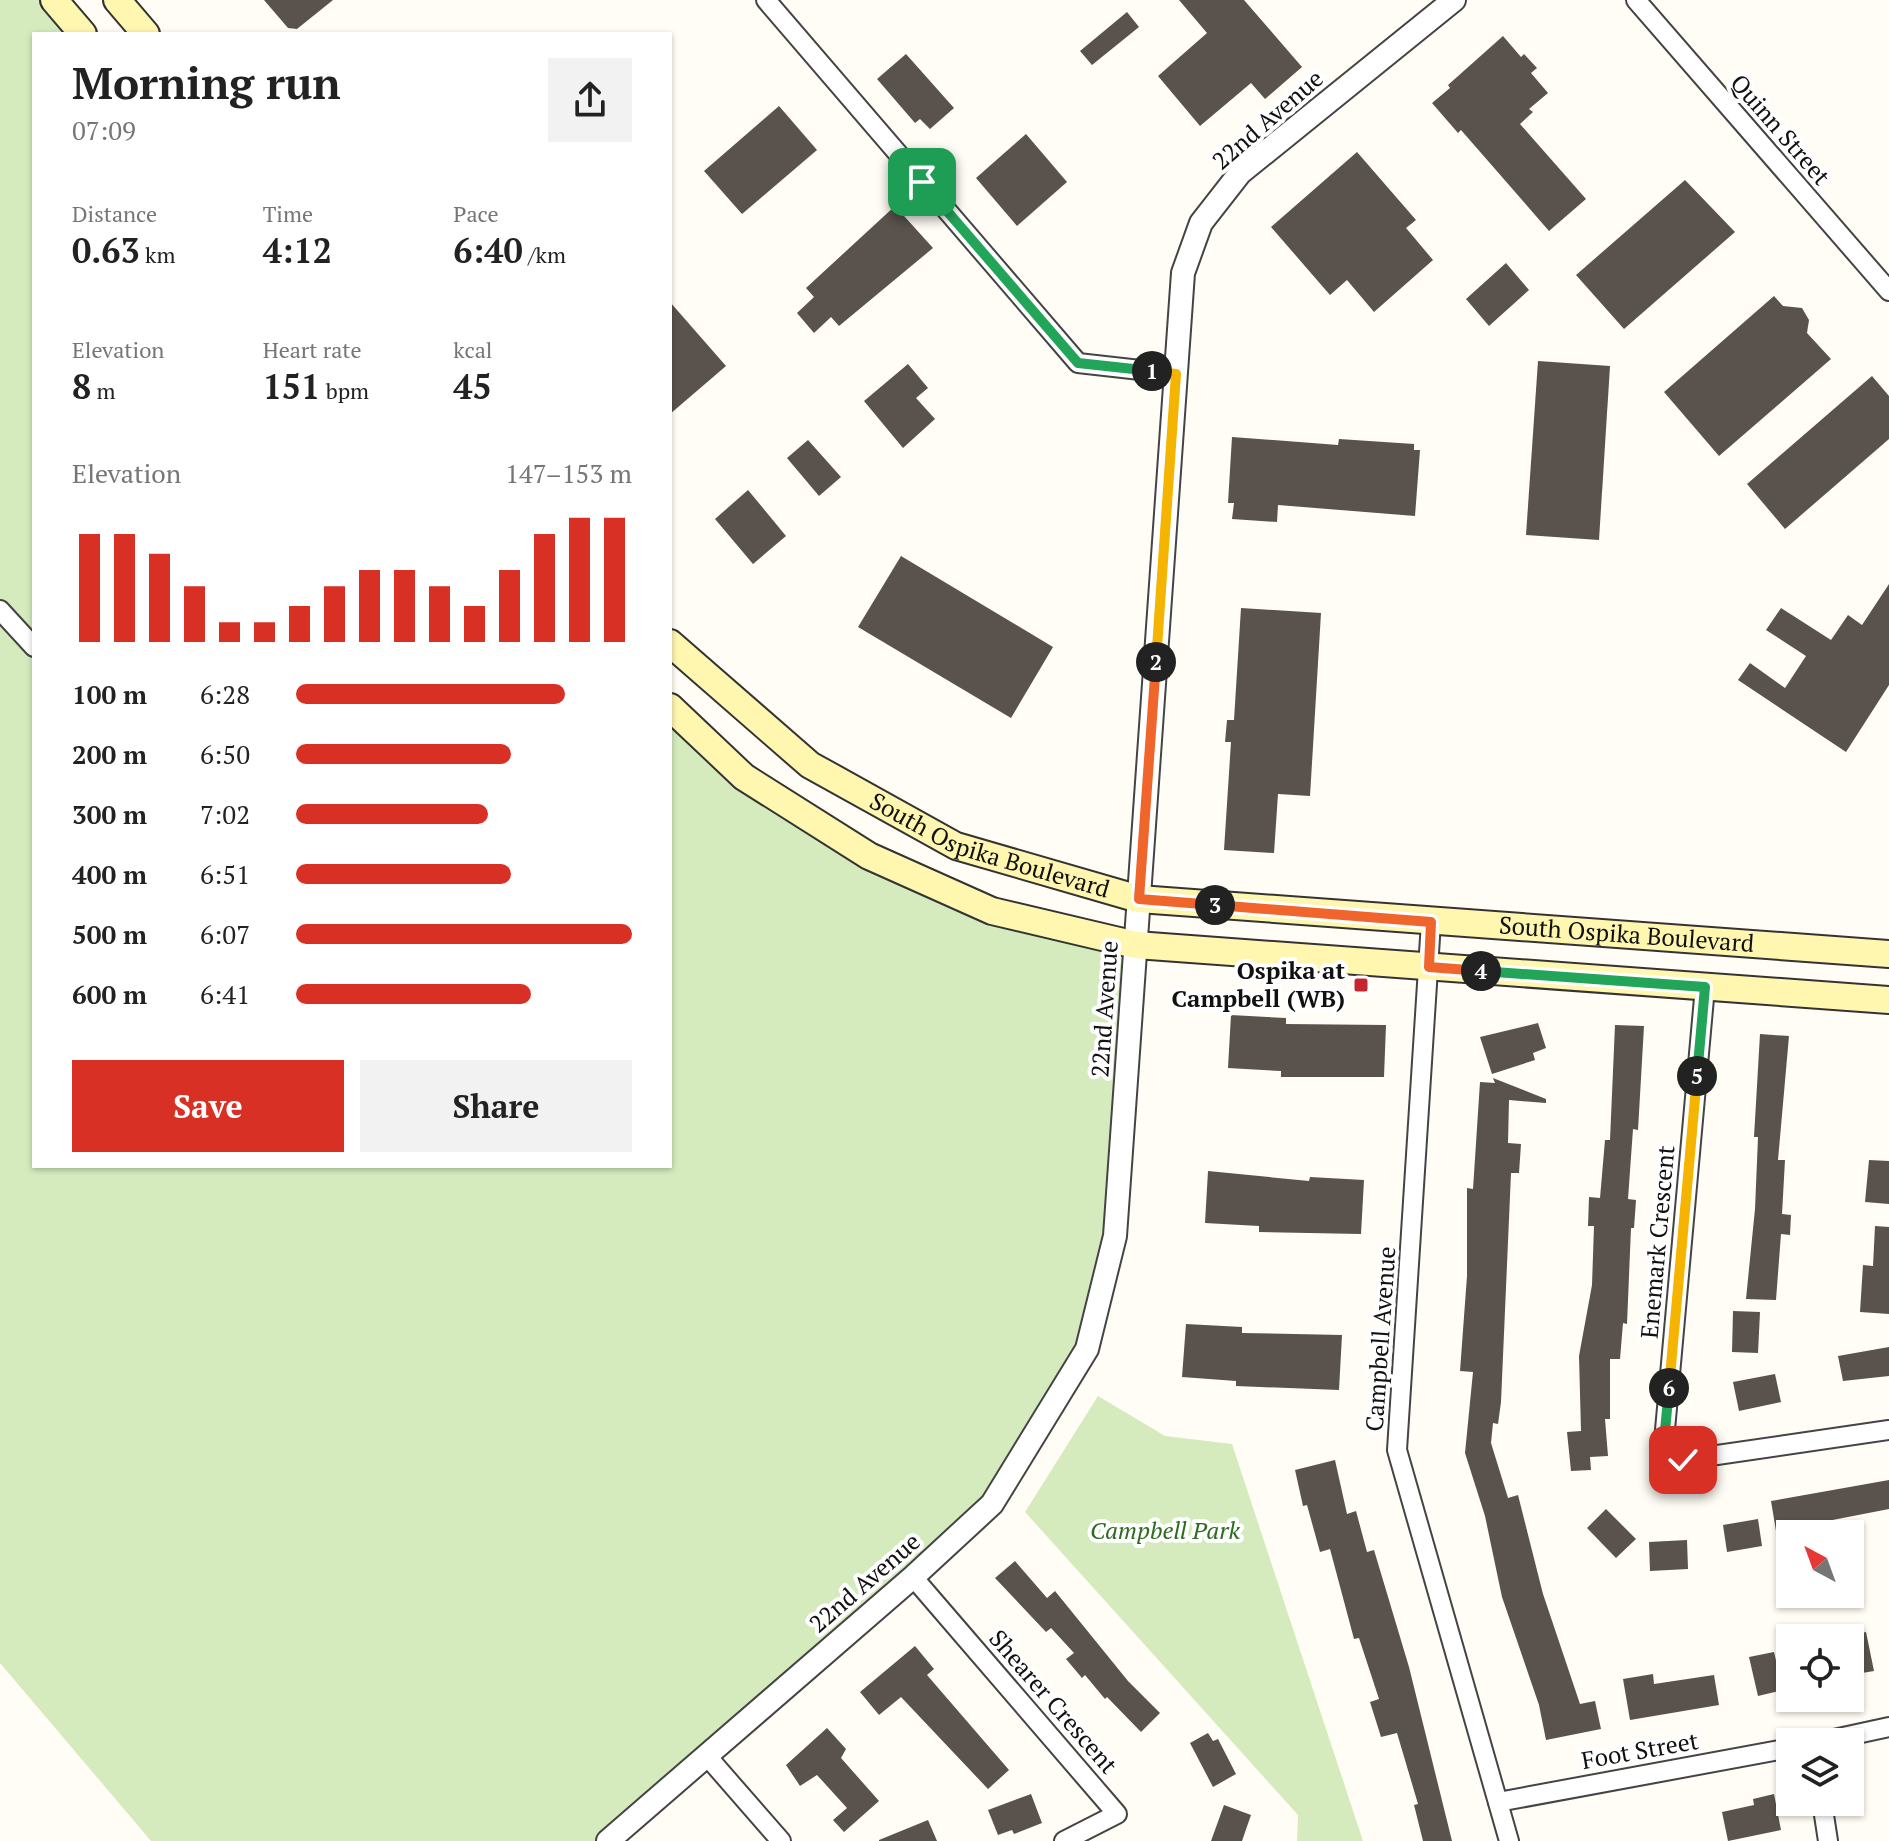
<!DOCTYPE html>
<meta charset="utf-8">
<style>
body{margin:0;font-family:"PT Serif",serif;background:#f2f2f2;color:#222;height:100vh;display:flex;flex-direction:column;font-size:30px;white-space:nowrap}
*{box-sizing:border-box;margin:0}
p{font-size:26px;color:#767676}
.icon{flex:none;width:44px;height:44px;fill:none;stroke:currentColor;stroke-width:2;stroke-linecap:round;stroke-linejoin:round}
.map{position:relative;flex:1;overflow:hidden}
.panel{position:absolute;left:32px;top:32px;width:640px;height:1136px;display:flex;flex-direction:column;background:#fff;border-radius:0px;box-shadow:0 2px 6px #0004}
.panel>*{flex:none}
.needle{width:52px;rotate:319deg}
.buttons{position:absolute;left:1776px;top:1520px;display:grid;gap:16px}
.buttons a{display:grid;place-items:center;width:88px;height:88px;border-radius:0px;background:#fff;box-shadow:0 2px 6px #0004;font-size:40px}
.pin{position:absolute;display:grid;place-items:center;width:68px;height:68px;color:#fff;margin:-34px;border-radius:16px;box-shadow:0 4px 12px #0006}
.km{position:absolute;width:40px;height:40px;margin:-20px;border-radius:50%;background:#222;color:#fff;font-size:22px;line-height:40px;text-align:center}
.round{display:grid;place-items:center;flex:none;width:84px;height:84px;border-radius:0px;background:#f2f2f2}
.summary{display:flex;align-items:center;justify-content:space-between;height:136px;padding:0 40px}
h1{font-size:44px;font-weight:600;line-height:60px}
.metrics{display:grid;grid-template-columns:repeat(3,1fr);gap:12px;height:136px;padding:8px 40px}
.metrics div{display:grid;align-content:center}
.metrics b{font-size:34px;font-weight:600}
.metrics small{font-size:22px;font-weight:400}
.metrics p{font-size:22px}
.chart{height:224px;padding:16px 40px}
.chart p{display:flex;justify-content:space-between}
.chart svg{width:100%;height:144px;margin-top:8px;stroke:#d93025;stroke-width:6}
.primary-button{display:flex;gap:16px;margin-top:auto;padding:16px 40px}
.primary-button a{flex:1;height:92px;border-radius:0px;background:#d93025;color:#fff;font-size:32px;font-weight:600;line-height:92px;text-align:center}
.primary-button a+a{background:#f2f2f2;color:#222}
ul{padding:0 40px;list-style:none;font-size:26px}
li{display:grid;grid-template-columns:128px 96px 1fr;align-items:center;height:60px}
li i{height:20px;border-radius:10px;background:#d93025}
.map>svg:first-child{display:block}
.green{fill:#d5ebbd}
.building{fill:#5a524d}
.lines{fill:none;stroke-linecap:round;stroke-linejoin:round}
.minor-casing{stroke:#444;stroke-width:22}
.tertiary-casing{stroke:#444;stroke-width:26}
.secondary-casing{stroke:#333;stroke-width:30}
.minor{stroke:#fff;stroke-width:18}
.tertiary{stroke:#fff;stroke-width:22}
.secondary{stroke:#fff6b0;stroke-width:26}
.split-1-casing{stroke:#fff;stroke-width:16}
.split-2-casing{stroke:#fff;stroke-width:16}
.split-3-casing{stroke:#fff;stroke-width:16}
.split-4-casing{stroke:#fff;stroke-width:16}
.split-5-casing{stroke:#fff;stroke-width:16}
.split-6-casing{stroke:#fff;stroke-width:16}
.split-7-casing{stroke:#fff;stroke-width:16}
.split-1{stroke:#22a559;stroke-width:10}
.split-2{stroke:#f5b400;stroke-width:10}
.split-3{stroke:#f0652b;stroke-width:10}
.split-4{stroke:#f0652b;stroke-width:10}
.split-5{stroke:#22a559;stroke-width:10}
.split-6{stroke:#f5b400;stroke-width:10}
.split-7{stroke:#22a559;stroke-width:10}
.poi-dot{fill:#c4262e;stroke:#fff;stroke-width:3}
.labels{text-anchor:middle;stroke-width:8;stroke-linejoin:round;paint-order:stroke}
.street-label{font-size:24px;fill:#111;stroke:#fff}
.poi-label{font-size:24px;font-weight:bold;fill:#111;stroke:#fff;text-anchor:end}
.park-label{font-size:24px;font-style:italic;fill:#2f6b1f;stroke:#fff}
</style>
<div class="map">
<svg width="1889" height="1841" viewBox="0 0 1889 1841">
<rect width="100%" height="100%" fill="#fffdf5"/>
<!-- green -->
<g class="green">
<polygon points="0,0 50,0 79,34 34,34 34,1166 670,1166 670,699 743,766 866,856 1130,945 1109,1285 1015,1473 609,1841 151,1841 0,1663"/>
<polygon points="1098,1396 1165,1436 1232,1444 1363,1841 1297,1841 1298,1815 1025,1512"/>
</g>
<!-- building -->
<g class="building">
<polygon points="264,0 333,0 297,29 288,28"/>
<polygon points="1179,0 1244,0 1302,67 1265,99 1251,83 1200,126 1158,76 1207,33"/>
<polygon points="1127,12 1139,27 1092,65 1080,51"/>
<polygon points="1503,36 1521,57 1524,54 1537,68 1531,73 1548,93 1529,109 1533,112 1520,124 1586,199 1549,231 1461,130 1458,133 1432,103 1450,88 1448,85"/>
<polygon points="906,54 954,108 930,129 920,119 915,123 877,79"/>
<polygon points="779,106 817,150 742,214 704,171"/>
<polygon points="1026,134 1067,182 1017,226 976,178"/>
<polygon points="1357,152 1416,220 1406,228 1433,260 1374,312 1347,280 1330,295 1271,227"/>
<polygon points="1685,180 1735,232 1624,329 1576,275"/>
<polygon points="895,206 933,248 839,326 831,317 814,333 797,313 814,297 806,288"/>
<polygon points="1506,263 1529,290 1489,326 1466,299"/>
<polygon points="1774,296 1783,306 1802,308 1809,320 1807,333 1831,359 1719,456 1664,392"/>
<polygon points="670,302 726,366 670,414"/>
<polygon points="1538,361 1610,366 1599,540 1526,535"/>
<polygon points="908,364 928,388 916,398 935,419 903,448 864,401"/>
<polygon points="1872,376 1889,396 1889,439 1785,529 1747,484"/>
<polygon points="1232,437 1338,445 1339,439 1414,444 1414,450 1420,450 1415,516 1278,505 1277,522 1232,519 1234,503 1228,503"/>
<polygon points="808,440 841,477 819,496 787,458"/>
<polygon points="748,490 786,536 753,564 715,519"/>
<polygon points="901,556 1053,647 1011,718 858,627"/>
<polygon points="1889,584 1889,685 1846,752 1738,680 1750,663 1785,688 1806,656 1766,630 1781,608 1831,640 1848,615 1862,625"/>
<polygon points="1241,608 1321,613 1310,796 1278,794 1274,853 1224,850 1231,742 1225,742 1227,720 1234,720"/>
<polygon points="1231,1015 1286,1018 1286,1024 1386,1025 1384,1077 1281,1077 1281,1071 1228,1068"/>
<polygon points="1538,1023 1546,1048 1533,1053 1535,1060 1492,1074 1480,1037"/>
<polygon points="1615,1025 1644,1026 1638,1130 1633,1129 1628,1199 1636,1200 1634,1228 1631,1228 1627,1324 1623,1323 1620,1359 1610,1359 1610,1419 1605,1419 1608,1456 1590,1457 1591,1470 1571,1471 1567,1432 1581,1431 1579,1356 1592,1285 1594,1226 1588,1226 1589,1197 1600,1198 1605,1140 1610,1140"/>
<polygon points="1760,1034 1789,1036 1778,1160 1785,1160 1782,1214 1791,1215 1790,1235 1781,1234 1776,1300 1746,1299 1755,1209 1758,1137 1754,1137"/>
<polygon points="1493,1078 1546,1099 1546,1103 1509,1100 1508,1143 1521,1144 1519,1173 1511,1173 1501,1402 1498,1424 1493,1423 1491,1443 1508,1498 1518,1495 1543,1594 1580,1704 1595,1701 1601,1729 1546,1740 1539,1705 1502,1597 1485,1516 1465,1453 1473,1372 1460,1371 1467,1276 1467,1188 1473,1189 1480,1082 1495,1083"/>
<polygon points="1869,1160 1889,1161 1889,1204 1865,1202"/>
<polygon points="1208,1171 1309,1181 1310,1177 1364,1180 1361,1234 1259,1232 1259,1226 1205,1223"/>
<polygon points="1875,1226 1889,1227 1889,1314 1860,1312 1863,1265 1873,1266"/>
<polygon points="1733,1311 1760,1312 1758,1353 1732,1352"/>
<polygon points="1186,1324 1242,1327 1242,1333 1342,1335 1339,1390 1236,1386 1236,1381 1182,1377"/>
<polygon points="1889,1347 1889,1376 1843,1381 1838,1356"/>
<polygon points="1775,1374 1781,1402 1739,1411 1733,1382"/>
<polygon points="1335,1460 1347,1514 1356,1511 1367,1552 1374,1550 1409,1667 1452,1841 1423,1841 1414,1805 1418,1804 1397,1733 1381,1737 1370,1702 1379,1699 1359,1638 1354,1639 1330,1549 1320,1552 1307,1505 1303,1506 1295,1470"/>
<polygon points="1889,1480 1889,1509 1776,1531 1771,1501"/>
<polygon points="1606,1509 1636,1539 1616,1558 1587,1528"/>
<polygon points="1758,1519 1762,1546 1727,1552 1723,1525"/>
<polygon points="1687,1540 1688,1569 1650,1571 1649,1542"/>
<polygon points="1015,1561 1047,1598 1055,1591 1128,1681 1160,1713 1141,1732 1107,1697 1105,1699 1085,1675 1082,1678 1066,1659 1074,1653 1051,1628 1046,1632 995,1578"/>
<polygon points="1866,1632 1874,1671 1850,1675 1850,1635"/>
<polygon points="915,1646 934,1669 927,1675 1009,1770 988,1789 901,1697 879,1715 860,1692"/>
<polygon points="1774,1652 1783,1690 1758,1696 1749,1657"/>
<polygon points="1653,1674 1654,1684 1714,1675 1719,1705 1630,1720 1623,1679"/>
<polygon points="827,1728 846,1749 841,1758 879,1801 844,1832 833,1820 847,1808 817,1775 800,1786 786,1765"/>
<polygon points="1208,1733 1213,1741 1218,1739 1236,1774 1213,1787 1190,1743"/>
<polygon points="1031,1794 1042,1823 1014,1834 1012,1830 998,1835 988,1810"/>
<polygon points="1774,1794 1781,1830 1728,1841 1722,1812 1754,1805 1753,1799"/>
<polygon points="1224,1805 1251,1815 1242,1841 1211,1841"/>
<polygon points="928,1820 937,1841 879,1841 879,1840"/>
</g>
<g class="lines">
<defs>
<g id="minor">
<polyline points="766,0 1078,363 1176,374"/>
<polyline points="1636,0 1889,291"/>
<polyline points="0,610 34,647"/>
<polyline points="1431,922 1397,1450 1509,1841"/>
<polyline points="1705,987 1662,1463 1889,1430"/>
<polyline points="913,1577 1117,1814 1064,1841"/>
<polyline points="1820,1742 1889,1727"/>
<polyline points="706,1755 781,1841"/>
<polyline points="1498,1802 1790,1748"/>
<polyline points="1822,1802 1828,1841"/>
</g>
<polyline id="tertiary" points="608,1841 913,1577 992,1504 1087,1349 1115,1236 1183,273 1201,223 1240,173 1454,0"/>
<g id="secondary">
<polyline points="54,0 83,34"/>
<polyline points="117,0 146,34"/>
<path id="s1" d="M 670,643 L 810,765 L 956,846 L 1139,899 L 1889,954"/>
<polyline points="670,707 744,777 869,856 992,911 1136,945 1889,1000"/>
</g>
</defs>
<!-- minor casing -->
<use href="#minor" class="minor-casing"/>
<!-- tertiary casing -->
<use href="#tertiary" class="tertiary-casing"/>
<!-- secondary casing -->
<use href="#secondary" class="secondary-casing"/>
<!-- minor -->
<use href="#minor" class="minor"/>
<!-- tertiary -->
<use href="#tertiary" class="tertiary"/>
<!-- secondary -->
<use href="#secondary" class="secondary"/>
</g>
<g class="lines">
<defs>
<polyline id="split-1" points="922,182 1078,363 1152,371"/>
<polyline id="split-2" points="1152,371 1176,374 1156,662"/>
<polyline id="split-3" points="1156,662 1139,899 1215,905"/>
<polyline id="split-4" points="1215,905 1431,922 1429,967 1481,971"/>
<polyline id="split-5" points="1481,971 1705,987 1697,1076"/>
<polyline id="split-6" points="1669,1388 1697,1076"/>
<polyline id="split-7" points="1669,1388 1662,1463 1683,1460"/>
</defs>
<!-- split-1 casing -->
<use href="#split-1" class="split-1-casing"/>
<!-- split-2 casing -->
<use href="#split-2" class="split-2-casing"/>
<!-- split-3 casing -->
<use href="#split-3" class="split-3-casing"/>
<!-- split-4 casing -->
<use href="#split-4" class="split-4-casing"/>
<!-- split-5 casing -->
<use href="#split-5" class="split-5-casing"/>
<!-- split-6 casing -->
<use href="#split-6" class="split-6-casing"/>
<!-- split-7 casing -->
<use href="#split-7" class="split-7-casing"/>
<!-- split-1 -->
<use href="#split-1" class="split-1"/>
<!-- split-2 -->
<use href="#split-2" class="split-2"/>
<!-- split-3 -->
<use href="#split-3" class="split-3"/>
<!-- split-4 -->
<use href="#split-4" class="split-4"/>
<!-- split-5 -->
<use href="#split-5" class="split-5"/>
<!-- split-6 -->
<use href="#split-6" class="split-6"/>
<!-- split-7 -->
<use href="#split-7" class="split-7"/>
</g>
<!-- markers -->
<rect class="poi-dot" x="1353" y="977" width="16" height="16" rx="4"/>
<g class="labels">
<!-- street labels -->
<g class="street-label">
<text transform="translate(1268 120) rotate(-41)" y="8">22nd Avenue</text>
<text transform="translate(1780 130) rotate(49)" y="8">Quinn Street</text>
<text dy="8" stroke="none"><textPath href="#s1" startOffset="384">South Ospika Boulevard</textPath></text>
<text dy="8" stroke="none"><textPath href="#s1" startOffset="1032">South Ospika Boulevard</textPath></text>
<text transform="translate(1105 1009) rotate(-86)" y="8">22nd Avenue</text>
<text transform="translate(1658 1242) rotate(-85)" y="8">Enemark Crescent</text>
<text transform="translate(1381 1339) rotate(-86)" y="8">Campbell Avenue</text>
<text transform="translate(865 1583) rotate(-41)" y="8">22nd Avenue</text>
<text transform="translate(1053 1702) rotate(49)" y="8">Shearer Crescent</text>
<text transform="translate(1640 1751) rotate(-10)" y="8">Foot Street</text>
</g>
<!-- poi labels -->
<g class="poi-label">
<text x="1345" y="979">Ospika at<tspan x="1345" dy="28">Campbell (WB)</tspan></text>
</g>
<!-- park labels -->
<g class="park-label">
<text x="1165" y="1539">Campbell Park</text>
</g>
</g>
</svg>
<div class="buttons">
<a><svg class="needle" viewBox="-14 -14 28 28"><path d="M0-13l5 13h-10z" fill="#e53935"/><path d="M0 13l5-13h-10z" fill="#767676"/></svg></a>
<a><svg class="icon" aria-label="locate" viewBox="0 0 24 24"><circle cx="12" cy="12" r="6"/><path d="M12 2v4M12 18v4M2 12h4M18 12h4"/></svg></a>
<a><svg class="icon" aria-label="layers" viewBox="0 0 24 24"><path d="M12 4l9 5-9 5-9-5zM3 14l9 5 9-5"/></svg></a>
</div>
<div class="pin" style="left:922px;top:182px;background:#1e9e55"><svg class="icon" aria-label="arrive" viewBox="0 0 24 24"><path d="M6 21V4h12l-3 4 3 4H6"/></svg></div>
<div class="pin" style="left:1683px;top:1460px;background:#d93025"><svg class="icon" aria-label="check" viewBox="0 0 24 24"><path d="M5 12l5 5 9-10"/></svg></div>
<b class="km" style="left:1152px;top:371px">1</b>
<b class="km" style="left:1156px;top:662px">2</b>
<b class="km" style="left:1215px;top:905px">3</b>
<b class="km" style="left:1481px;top:971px">4</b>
<b class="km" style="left:1697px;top:1076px">5</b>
<b class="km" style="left:1669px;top:1388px">6</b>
<section class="panel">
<div class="summary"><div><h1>Morning run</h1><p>07:09</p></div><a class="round"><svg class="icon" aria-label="share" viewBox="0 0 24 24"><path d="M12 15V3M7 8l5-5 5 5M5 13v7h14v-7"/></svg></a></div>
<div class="metrics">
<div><p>Distance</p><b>0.63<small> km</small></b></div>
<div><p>Time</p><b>4:12</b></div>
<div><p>Pace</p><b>6:40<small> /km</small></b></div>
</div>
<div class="metrics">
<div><p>Elevation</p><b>8<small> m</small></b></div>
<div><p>Heart rate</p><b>151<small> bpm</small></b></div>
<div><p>kcal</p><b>45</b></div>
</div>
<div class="chart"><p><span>Elevation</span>147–153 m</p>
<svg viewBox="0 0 160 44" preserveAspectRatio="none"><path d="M5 44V11M15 44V11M25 44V17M35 44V27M45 44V38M55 44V38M65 44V33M75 44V27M85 44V22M95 44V22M105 44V27M115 44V33M125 44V22M135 44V11M145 44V6M155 44V6"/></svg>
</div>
<ul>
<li><b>100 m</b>6:28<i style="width:80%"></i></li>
<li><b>200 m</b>6:50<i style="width:64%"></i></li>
<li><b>300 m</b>7:02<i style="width:57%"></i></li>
<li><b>400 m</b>6:51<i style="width:64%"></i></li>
<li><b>500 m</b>6:07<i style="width:100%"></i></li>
<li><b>600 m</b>6:41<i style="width:70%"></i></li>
</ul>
<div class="primary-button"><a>Save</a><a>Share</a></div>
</section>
</div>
